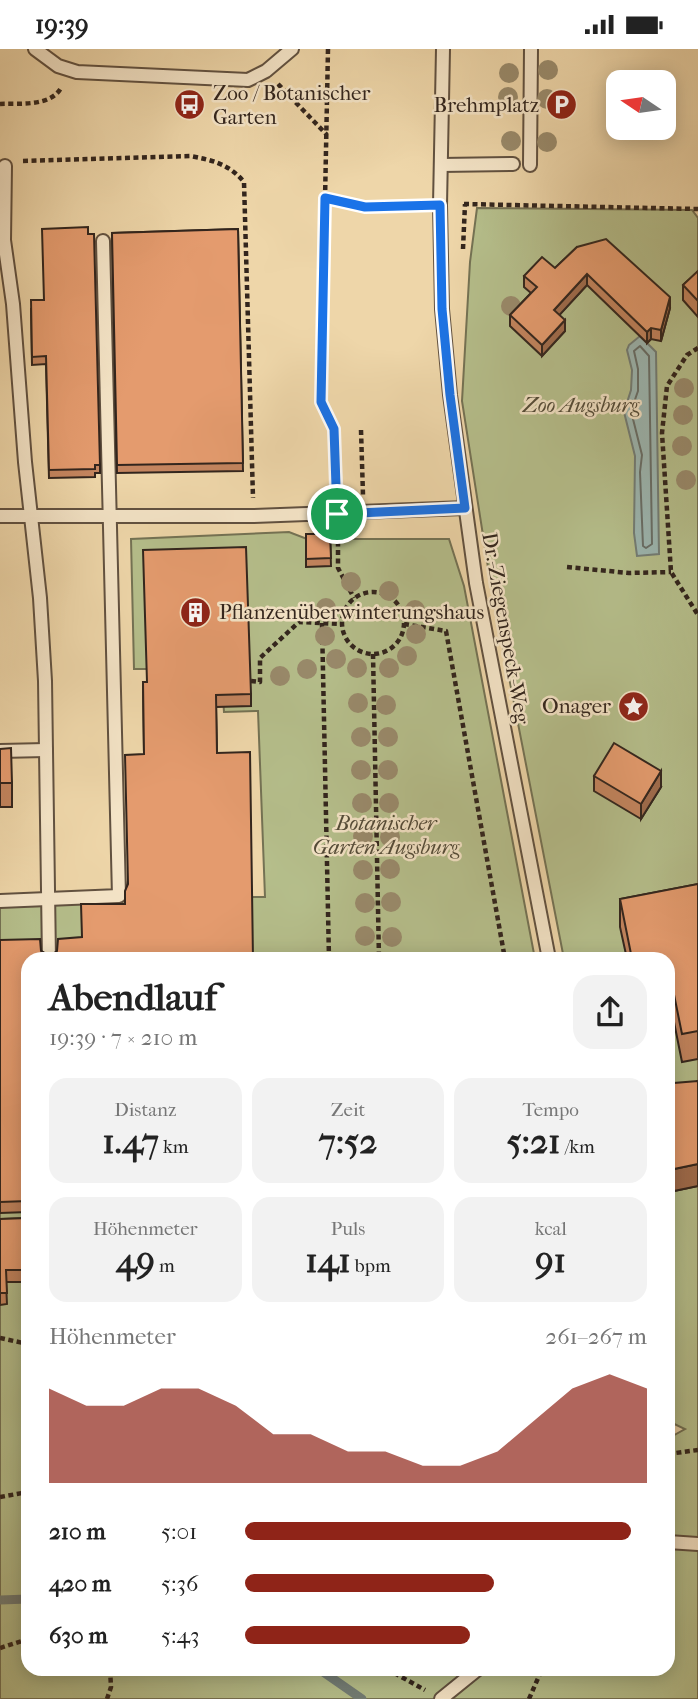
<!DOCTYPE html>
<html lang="de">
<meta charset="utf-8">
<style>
body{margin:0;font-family:"IM FELL French Canon",serif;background:#f2f2f2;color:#222;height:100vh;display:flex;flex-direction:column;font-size:26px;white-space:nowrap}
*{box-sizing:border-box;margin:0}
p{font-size:23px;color:#767676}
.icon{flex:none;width:38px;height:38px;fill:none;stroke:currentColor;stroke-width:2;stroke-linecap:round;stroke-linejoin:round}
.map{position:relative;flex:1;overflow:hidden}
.details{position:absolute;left:21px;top:903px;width:654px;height:724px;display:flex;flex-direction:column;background:#fff;border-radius:21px;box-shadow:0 4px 18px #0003}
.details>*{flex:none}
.needle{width:46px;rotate:283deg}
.controls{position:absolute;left:606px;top:21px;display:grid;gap:14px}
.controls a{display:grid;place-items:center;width:70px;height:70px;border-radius:14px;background:#fff;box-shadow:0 4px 18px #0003;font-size:35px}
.pin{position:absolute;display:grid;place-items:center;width:60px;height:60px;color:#fff;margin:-30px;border:4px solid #fff;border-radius:50%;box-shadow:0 2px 7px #0007}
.round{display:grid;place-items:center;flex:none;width:74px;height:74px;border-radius:21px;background:#f2f2f2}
.head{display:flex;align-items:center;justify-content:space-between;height:119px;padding:0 28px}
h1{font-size:38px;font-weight:700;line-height:52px}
.metrics{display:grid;grid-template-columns:repeat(3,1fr);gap:10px;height:119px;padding:7px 28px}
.metrics div{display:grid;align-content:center;border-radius:18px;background:#f2f2f2;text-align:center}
.metrics b{font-size:35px;font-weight:700}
.metrics small{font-size:19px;font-weight:400}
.metrics p{font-size:19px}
.chart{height:196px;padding:14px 28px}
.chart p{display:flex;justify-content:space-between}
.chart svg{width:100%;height:126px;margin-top:7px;fill:#8f2418;opacity:.7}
ul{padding:0 28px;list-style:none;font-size:23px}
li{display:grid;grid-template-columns:112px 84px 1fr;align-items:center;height:52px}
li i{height:18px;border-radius:9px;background:#8f2418}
.status{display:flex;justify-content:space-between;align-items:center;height:49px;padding:0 35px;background:#fff;direction:ltr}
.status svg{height:19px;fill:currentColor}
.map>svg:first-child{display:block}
.green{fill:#b5be8b;stroke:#747254;stroke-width:2}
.water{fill:#9cb7b2;stroke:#727d76;stroke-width:2}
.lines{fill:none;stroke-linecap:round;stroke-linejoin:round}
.shore{stroke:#676e68;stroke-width:2}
.stream{stroke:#727d76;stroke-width:9}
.service-casing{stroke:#615140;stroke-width:16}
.path{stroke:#32251d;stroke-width:4.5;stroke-dasharray:5 3.5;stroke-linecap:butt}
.service{stroke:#f4e4c7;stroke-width:12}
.tree{fill:#998a6b}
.wall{fill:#c4855f;stroke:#32251d;stroke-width:2}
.shaded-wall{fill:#a06c4d;stroke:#32251d;stroke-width:2}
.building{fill:#e49b6e;stroke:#32251d;stroke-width:2}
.route-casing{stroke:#fff;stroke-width:14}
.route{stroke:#1a73e8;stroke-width:9}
.labels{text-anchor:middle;stroke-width:5;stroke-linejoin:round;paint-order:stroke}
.poi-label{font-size:21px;fill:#32251d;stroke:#f4e4c7;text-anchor:start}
.park-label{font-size:21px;font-style:italic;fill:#534b38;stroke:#f4e4c7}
.street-label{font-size:21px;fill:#32251d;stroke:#f4e4c7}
</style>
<div class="status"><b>19:39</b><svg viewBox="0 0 49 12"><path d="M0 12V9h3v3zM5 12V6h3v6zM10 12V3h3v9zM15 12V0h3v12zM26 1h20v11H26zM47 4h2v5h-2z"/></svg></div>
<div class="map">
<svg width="698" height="1650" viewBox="0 0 698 1650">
<rect width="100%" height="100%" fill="#eed6a9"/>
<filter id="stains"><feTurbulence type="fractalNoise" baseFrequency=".00286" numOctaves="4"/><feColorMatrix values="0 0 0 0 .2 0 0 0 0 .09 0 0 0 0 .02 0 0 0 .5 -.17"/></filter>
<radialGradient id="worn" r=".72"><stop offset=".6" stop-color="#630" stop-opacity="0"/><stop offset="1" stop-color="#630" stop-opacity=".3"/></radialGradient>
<!-- green -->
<polygon class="green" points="477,159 692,161 698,169 698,1650 0,1650 0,851 265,848 258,662 224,663 221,620 134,620 131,490 289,483 307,490 449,490 464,537 535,910 28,910 28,1620 668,1620 669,1389 685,1380 668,1372 668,910 564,910 490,531 462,352 470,213"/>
<!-- water -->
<polygon class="water" points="640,287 656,303 659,505 637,507 634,484 635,407 624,363 631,341 632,321 627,301 629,296"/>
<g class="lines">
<!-- shore -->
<polygon class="shore" points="640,297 649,307 652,495 646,499 643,497 640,423 642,406 631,362 638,342 638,320 634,302"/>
<!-- stream -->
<g class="stream">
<polyline points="0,1551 28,1550"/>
<polyline points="319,1620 362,1650"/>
</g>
<defs>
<g id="service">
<polyline points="35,0 58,17 77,23 248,31 266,22 292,0"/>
<polyline points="443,0 440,156 442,260 450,346 476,534 549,910"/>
<polyline points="441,116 513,115"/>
<polyline points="530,116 531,0"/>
<polyline points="5,117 4,191 13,255 25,413 40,549 45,632 49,910"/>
<polyline points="0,467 254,467 465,459"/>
<polyline points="0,702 46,701"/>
<polyline points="0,852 119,847 103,192"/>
<polyline points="668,1493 698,1495"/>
<polyline points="441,1650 478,1620"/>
</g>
</defs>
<!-- service casing -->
<use href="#service" class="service-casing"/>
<!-- path -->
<g class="path">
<polyline points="328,0 321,353 334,380 336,447"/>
<polyline points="278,35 327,86"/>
<path d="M 0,55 C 20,54 50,58 61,39"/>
<path d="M 23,112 L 190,107 C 212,111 229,115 244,133 L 253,449"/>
<polyline points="325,149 365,158 421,156"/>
<polyline points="464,155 698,160"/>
<polyline points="463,200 465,155"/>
<polyline points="698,299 687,306 667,337 662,384 671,523 698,566"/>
<polyline points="361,381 363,446"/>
<polyline points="338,484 338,519 354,549"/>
<polyline points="567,518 629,524 671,523"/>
<circle cx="373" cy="574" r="31"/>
<polyline points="322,574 329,910"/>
<polyline points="404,575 446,582 505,910"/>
<polyline points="373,605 379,910"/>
<polyline points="251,632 260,633 260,609 299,573 341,575"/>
<polyline points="472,906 472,910"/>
<polyline points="0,1289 28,1295"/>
<polyline points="668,1405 698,1401"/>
<polyline points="0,1448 28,1443"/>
<polyline points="0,1599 28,1590"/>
<polyline points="387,1620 425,1641"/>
<polyline points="107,1650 111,1638 110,1620"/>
<polyline points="529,1650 542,1620"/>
</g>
<!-- service -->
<use href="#service" class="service"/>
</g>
<!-- trees -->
<g class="tree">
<circle cx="548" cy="21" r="10"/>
<circle cx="509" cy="24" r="10"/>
<circle cx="508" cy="48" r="10"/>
<circle cx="547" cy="50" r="10"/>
<circle cx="511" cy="92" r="10"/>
<circle cx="547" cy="93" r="10"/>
<circle cx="511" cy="257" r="10"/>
<circle cx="684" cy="339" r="10"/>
<circle cx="683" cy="366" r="10"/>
<circle cx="682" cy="397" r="10"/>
<circle cx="686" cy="431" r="10"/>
<circle cx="351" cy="533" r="10"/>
<circle cx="389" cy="542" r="10"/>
<circle cx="326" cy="559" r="10"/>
<circle cx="415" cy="561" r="10"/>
<circle cx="416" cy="585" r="10"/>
<circle cx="325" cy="587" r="10"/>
<circle cx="407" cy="607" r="10"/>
<circle cx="336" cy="610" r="10"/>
<circle cx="357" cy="619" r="10"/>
<circle cx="389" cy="619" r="10"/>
<circle cx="307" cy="620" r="10"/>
<circle cx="280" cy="627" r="10"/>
<circle cx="358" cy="654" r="10"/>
<circle cx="386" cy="656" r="10"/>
<circle cx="361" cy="688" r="10"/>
<circle cx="388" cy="688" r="10"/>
<circle cx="361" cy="721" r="10"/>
<circle cx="388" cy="721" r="10"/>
<circle cx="362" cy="754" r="10"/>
<circle cx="389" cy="754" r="10"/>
<circle cx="363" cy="787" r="10"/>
<circle cx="390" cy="788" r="10"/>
<circle cx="390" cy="820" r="10"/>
<circle cx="363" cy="821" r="10"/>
<circle cx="391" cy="853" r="10"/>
<circle cx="365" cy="854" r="10"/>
<circle cx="365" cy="887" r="10"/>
<circle cx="392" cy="888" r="10"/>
</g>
<!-- wall -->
<g class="wall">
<polygon points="238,180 243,422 117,424 112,184"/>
<polygon points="577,198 670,259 661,292 651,290 647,294 587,236 559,266 565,282 542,307 510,277 510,266 531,244 524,238 524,227 555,219"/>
<polygon points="698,222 698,268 683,251 683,236"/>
<polygon points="31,259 100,416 100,424 95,424 95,428 49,429 46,315 32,316"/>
<polygon points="306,485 330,485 331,517 306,518"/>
<polygon points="143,633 251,645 251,657 216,658 217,704 253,910 28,910 28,1163 0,1164 0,891 41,902 50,907 82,888 125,855 144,705"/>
<polygon points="0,700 12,734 12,758 0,758"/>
<polygon points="594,727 661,738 641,770 594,742"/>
<polygon points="698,835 698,1010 682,1013 668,943 668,910 627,910 620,878 620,850"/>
<polygon points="698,1032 698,1137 674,1142 668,1123 668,1046 673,1045"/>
<polygon points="28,1169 28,1233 6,1233 7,1255 0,1256 0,1170"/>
</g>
<!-- shaded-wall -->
<g class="shaded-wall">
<polygon points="587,225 587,236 554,272 554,261"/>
<polygon points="670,248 670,259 661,292 661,281"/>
<polygon points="565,271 565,282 542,307 542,296"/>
<polygon points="651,279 651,290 647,294 647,283"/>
<polygon points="661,722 661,738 641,770 641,755"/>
<polygon points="698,1115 698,1137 674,1142 674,1120"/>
</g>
<!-- building -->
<g class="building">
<polygon points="88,178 88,185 94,185 100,416 95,416 95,420 49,421 46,307 32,308 31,251 44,251 42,180"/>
<polygon points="238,180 243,414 117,416 112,184"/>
<polygon points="606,190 670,248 661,281 651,279 647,283 587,225 554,261 565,271 542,296 510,266 537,238 524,227 542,208 555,219 577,198"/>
<polygon points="698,222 698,252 683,236"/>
<polygon points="306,485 330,485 331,509 306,510"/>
<polygon points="246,498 251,645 216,646 217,704 250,703 253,910 28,910 28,1152 0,1153 0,891 40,890 41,902 50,907 57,902 58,890 82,888 81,855 125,855 125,842 128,835 125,706 144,705 143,633 147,633 143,501"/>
<polygon points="614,694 661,722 641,755 594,727"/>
<polygon points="11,699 12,734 0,734 0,700"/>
<polygon points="698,835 698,982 682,985 668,916 668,910 632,910 620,850"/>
<polygon points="698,1032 698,1115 674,1120 668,1101 668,1046 673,1045 674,1034"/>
<polygon points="28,1169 28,1221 6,1221 7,1244 0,1244 0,1170"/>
</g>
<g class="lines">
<defs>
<polygon id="route" points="325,149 365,158 440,156 442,260 450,346 465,459 337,465 334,380 321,353"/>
</defs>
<!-- route casing -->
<use href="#route" class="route-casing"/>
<!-- route -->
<use href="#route" class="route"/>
</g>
<!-- icons -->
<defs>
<symbol id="bus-disc" viewBox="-11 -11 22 22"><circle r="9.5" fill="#8f2418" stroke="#f4e4c7"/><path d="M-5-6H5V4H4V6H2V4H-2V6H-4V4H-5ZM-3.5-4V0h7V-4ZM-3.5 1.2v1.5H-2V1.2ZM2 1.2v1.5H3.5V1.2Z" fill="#fff"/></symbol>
<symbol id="parking-disc" viewBox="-11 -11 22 22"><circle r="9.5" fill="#8f2418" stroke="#f4e4c7"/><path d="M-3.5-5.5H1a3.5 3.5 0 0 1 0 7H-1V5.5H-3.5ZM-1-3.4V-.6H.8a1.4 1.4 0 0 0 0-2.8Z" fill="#fff"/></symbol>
<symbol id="building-disc" viewBox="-11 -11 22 22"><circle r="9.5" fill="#8f2418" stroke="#f4e4c7"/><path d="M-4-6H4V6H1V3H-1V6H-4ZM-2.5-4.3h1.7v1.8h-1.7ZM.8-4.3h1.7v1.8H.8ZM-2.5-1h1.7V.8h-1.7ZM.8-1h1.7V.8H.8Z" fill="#fff"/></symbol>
<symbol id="sight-disc" viewBox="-11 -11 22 22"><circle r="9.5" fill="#8f2418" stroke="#f4e4c7"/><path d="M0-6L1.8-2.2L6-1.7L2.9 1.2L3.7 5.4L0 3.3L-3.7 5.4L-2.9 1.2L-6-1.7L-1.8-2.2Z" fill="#fff"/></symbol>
</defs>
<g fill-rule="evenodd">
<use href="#bus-disc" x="172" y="38" width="35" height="35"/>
<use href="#parking-disc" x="544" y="38" width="35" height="35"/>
<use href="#building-disc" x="178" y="546" width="35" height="35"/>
<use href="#sight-disc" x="616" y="640" width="35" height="35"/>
</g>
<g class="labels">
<!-- poi labels -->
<g class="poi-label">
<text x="213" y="51">Zoo / Botanischer<tspan x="213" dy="24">Garten</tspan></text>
<text x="539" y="63" text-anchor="end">Brehmplatz</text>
<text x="219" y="570">Pflanzenüberwinterungshaus</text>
<text x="611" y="664" text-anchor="end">Onager</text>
</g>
<!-- park labels -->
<g class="park-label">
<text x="581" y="363">Zoo Augsburg</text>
<text x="386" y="781">Botanischer<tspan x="386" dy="24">Garten Augsburg</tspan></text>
</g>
<!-- street labels -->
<g class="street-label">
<text transform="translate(506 579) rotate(80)" y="7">Dr.-Ziegenspeck-Weg</text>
</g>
</g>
<rect width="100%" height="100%" filter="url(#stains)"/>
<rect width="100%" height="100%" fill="url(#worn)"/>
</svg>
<div class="controls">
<a><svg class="needle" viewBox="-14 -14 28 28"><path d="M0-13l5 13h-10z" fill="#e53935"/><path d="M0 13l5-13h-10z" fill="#767676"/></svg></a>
</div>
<div class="pin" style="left:337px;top:465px;background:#1e9e55"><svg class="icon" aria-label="arrive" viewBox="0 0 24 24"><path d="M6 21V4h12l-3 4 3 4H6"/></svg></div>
<section class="details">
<div class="head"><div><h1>Abendlauf</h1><p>19:39 · 7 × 210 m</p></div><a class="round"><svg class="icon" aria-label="share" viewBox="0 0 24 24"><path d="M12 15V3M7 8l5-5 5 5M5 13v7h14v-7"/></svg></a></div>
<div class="metrics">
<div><p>Distanz</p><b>1.47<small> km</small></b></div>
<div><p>Zeit</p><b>7:52</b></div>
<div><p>Tempo</p><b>5:21<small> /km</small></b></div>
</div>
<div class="metrics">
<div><p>Höhenmeter</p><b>49<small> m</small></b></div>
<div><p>Puls</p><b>141<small> bpm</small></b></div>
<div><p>kcal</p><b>91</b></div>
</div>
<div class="chart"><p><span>Höhenmeter</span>261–267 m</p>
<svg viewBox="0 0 160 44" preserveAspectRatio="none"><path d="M0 44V11L10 17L20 17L30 11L40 11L50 17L60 27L70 27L80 33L90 33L100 38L110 38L120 33L130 22L140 11L150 6L160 11V44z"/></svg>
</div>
<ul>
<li><b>210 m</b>5:01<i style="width:96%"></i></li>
<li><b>420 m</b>5:36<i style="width:62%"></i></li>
<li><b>630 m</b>5:43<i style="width:56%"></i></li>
</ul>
</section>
</div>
